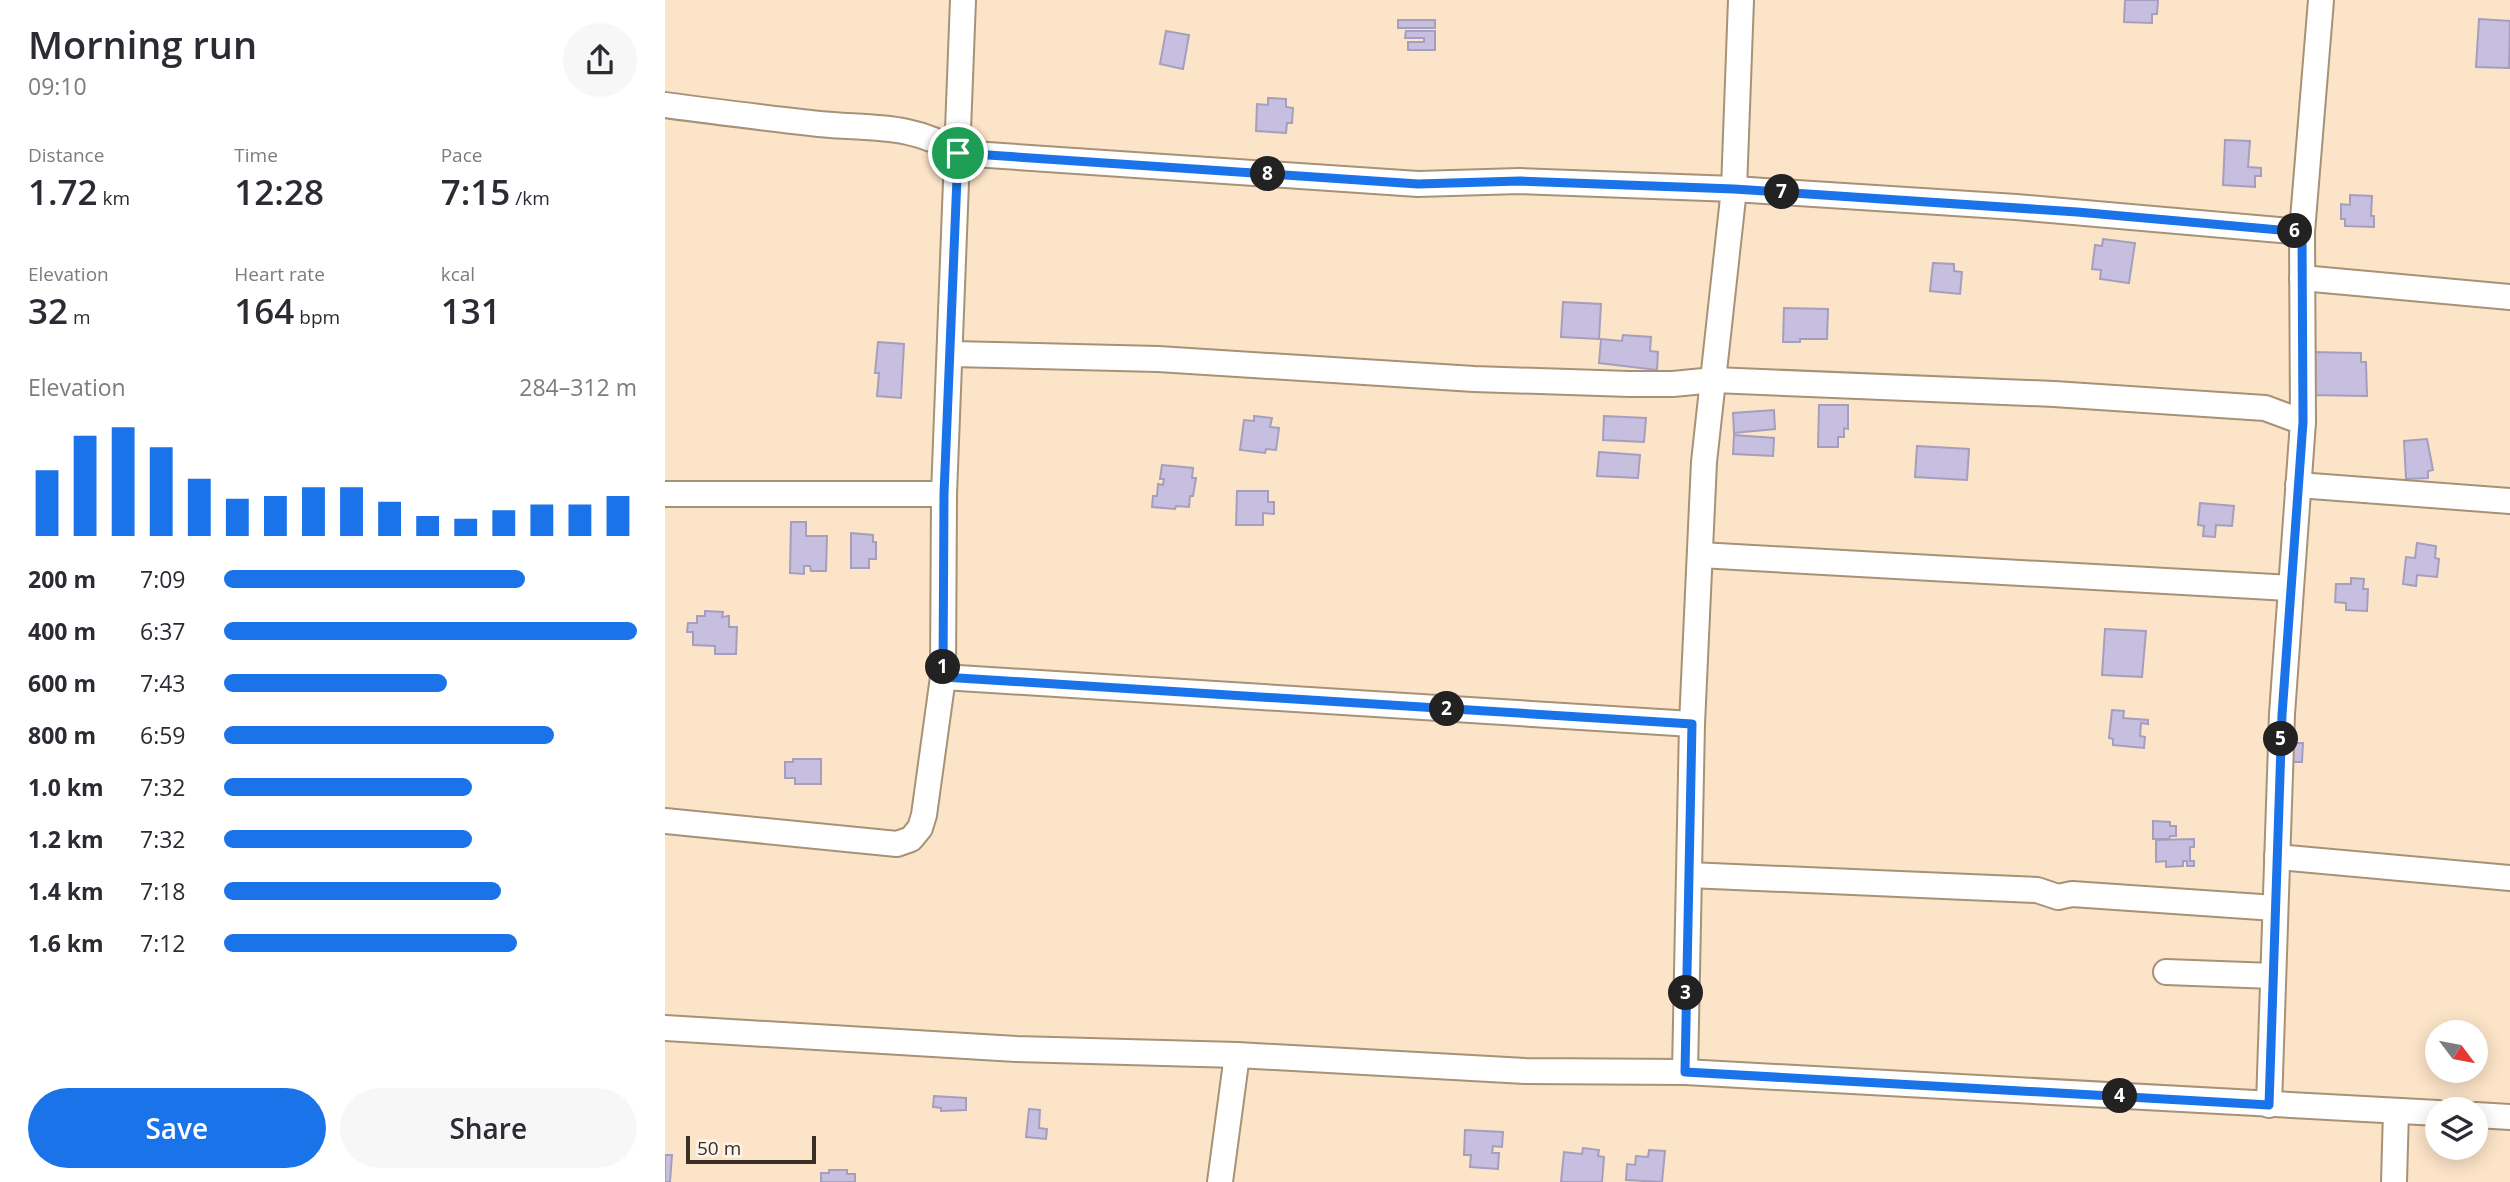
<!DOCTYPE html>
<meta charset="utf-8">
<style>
body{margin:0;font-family:"Open Sans",sans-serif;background:#f7f7f7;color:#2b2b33;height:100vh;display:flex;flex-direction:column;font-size:26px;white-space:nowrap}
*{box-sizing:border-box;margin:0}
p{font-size:23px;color:#7c7c81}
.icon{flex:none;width:38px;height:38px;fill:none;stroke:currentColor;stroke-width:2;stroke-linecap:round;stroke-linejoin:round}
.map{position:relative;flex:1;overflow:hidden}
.side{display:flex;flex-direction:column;background:#fff;width:665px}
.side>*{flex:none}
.needle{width:46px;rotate:122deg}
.fabs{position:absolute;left:1760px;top:1020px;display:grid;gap:14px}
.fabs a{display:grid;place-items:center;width:63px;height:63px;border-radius:50%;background:#fff;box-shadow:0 4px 18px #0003;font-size:35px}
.scale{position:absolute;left:21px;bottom:18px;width:130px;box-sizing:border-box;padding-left:7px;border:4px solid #392f25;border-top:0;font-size:19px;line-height:24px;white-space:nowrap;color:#392f25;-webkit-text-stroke:5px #fef4e9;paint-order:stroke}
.pin{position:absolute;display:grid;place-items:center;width:60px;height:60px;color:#fff;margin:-30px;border:4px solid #fff;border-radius:50%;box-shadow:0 2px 7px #0007}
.km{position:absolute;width:35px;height:35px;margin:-18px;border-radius:50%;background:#222;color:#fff;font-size:19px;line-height:35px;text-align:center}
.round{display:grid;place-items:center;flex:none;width:74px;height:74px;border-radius:37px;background:#f7f7f7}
.summary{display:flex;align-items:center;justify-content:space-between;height:119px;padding:0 28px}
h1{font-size:38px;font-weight:600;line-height:52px}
.metrics{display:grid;grid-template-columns:repeat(3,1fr);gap:10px;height:119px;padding:7px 28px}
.metrics div{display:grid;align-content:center}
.metrics b{font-size:35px;font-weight:600}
.metrics small{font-size:19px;font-weight:400}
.metrics p{font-size:19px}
.chart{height:196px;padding:14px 28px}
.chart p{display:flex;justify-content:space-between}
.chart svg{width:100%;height:126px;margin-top:7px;stroke:#1a73e8;stroke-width:6}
.primary-button{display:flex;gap:14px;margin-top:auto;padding:14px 28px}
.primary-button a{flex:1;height:80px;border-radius:42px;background:#1a73e8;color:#fff;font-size:28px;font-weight:600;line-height:80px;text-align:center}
.primary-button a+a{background:#f7f7f7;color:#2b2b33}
ul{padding:0 28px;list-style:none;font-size:23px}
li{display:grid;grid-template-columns:112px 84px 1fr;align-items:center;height:52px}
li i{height:18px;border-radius:9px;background:#1a73e8}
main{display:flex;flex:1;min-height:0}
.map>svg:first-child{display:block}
.building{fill:#c7bfe0;stroke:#a59ebd;stroke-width:2}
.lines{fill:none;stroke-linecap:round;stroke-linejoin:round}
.minor-casing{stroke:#a79177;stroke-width:28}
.minor{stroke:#fff;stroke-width:24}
.route-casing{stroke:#fff;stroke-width:14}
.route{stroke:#1a73e8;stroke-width:9}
</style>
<main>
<section class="side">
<div class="summary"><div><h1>Morning run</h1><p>09:10</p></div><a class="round"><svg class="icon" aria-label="share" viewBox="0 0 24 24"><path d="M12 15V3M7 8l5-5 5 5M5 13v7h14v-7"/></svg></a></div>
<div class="metrics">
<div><p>Distance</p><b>1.72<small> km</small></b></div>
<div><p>Time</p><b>12:28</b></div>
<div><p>Pace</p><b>7:15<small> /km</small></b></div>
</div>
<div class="metrics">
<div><p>Elevation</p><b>32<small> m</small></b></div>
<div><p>Heart rate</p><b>164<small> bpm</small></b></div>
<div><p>kcal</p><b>131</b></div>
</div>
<div class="chart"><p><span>Elevation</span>284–312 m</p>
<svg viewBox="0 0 160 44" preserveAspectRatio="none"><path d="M5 44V21M15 44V9M25 44V6M35 44V13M45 44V24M55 44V31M65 44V30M75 44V27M85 44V27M95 44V32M105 44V37M115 44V38M125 44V35M135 44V33M145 44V33M155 44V30"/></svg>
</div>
<ul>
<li><b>200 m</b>7:09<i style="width:73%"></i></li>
<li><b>400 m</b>6:37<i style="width:100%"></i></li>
<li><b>600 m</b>7:43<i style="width:54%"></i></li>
<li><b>800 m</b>6:59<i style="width:80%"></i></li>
<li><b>1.0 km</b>7:32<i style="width:60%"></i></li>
<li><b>1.2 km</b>7:32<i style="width:60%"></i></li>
<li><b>1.4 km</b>7:18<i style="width:67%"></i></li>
<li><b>1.6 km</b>7:12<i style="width:71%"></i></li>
</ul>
<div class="primary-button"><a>Save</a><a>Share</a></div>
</section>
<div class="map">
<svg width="1845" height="1182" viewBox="0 0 1845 1182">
<rect width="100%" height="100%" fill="#fce4c8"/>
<!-- building -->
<g class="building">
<polygon points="1460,0 1493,0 1492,14 1487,14 1487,23 1459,22"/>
<polygon points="1814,19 1845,21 1844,68 1811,67"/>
<rect x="733" y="20" width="37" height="8"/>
<polygon points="501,31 524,35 518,69 495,64"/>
<polygon points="741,31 770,31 770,50 743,50 743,42 759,42 759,38 740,38"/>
<polygon points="603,98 621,99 621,107 628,108 627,123 622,123 621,133 591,131 592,104 603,105"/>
<polygon points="1560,140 1585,141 1583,167 1596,168 1596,176 1590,176 1590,187 1558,185"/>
<polygon points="1685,195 1707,196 1706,216 1709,216 1709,227 1680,226 1680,219 1676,219 1676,204 1685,205"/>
<polygon points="1438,239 1470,243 1464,283 1435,279 1436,270 1427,269 1430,245 1437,246"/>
<polygon points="1268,263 1289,264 1289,271 1297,272 1295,294 1265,291"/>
<polygon points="898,302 936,304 934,339 896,337"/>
<polygon points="1119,308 1163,309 1162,339 1135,339 1135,342 1118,342"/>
<polygon points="958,335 986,337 985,351 993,352 992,370 934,363 936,339 957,341"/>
<polygon points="213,342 239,344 236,398 212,396 214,373 210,373"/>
<polygon points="1644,352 1696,353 1696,362 1701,362 1702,396 1643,395"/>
<polygon points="1154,405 1183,405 1183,429 1179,428 1179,437 1173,437 1173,447 1153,447"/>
<polygon points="1109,410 1110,429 1069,433 1068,413"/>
<polygon points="589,416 607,418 605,427 614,428 611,450 601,449 600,453 575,450 579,420 589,421"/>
<polygon points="939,416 981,418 979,442 938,440"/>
<polygon points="1069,435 1109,438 1108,456 1068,454"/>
<polygon points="1762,439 1768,470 1763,471 1763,478 1741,479 1739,441"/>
<polygon points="1252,446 1304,449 1302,480 1250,477"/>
<polygon points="934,452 975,455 973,478 932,476"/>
<polygon points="497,465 528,468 527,478 531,478 528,496 525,496 524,507 511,506 510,509 487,507 488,496 492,496 493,484 498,485 499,479 495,479"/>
<polygon points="572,491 603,491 603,502 609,502 609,514 598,513 598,525 571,525"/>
<polygon points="1535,503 1569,506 1567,526 1551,525 1550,537 1538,536 1539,526 1533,525"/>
<polygon points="126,522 141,522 141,536 162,536 161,571 146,571 145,566 139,566 139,574 125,573"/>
<polygon points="186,533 208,535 208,542 211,542 211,559 204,559 204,568 186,568"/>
<polygon points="1752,543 1771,546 1770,558 1774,559 1772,577 1752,575 1751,586 1738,584 1741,557 1750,558"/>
<polygon points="1686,578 1699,579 1698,589 1703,589 1702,611 1681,610 1681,603 1670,602 1671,584 1686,584"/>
<polygon points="40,611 58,612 57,617 64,616 64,627 72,627 71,654 50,654 50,646 28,645 28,632 22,632 23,623 32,623 32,616 40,616"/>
<polygon points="1440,629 1481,631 1477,677 1437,675"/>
<polygon points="1447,710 1459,711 1458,718 1483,720 1483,724 1476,723 1475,736 1480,737 1479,748 1448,745 1448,739 1444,738"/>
<polygon points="1623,743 1638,743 1637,762 1623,762"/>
<polygon points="128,759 156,759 156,784 130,784 130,778 120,778 120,762 128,762"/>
<polygon points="1488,821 1505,822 1505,826 1511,826 1511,836 1505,836 1504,839 1488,839"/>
<polygon points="1529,839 1529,847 1525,847 1525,861 1529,861 1529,866 1522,866 1522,861 1518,861 1518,866 1501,867 1501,861 1491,862 1491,840"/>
<polygon points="269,1096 301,1098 301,1110 276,1111 276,1108 268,1107"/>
<polygon points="364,1109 375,1110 374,1128 382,1129 381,1139 361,1137"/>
<polygon points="800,1130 838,1132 837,1147 828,1146 827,1153 834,1153 833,1169 805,1167 806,1155 799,1155"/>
<polygon points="918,1148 934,1150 933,1156 939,1157 937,1182 896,1182 899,1152 917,1154"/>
<polygon points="984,1150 1000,1151 997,1182 961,1180 962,1164 970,1165 971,1156 983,1157"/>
<polygon points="0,1155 7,1155 5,1182 0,1182"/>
<polygon points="164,1170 182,1170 182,1174 190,1174 190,1182 156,1182 156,1173 164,1173"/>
</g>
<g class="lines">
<defs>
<g id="minor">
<path d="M 0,105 C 51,112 102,118 154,124 C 205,129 248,123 293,153 L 753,184 L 855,181 L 1069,189 L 1351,207 L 1637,232"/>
<polyline points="1637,278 1845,297"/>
<polyline points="286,354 493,359 809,379 964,384 1008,384 1049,380 1389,394 1600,408 1638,422"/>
<polyline points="1633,485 1845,501"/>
<polyline points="0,494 279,494"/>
<polyline points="1035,555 1625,588"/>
<polyline points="278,677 1027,724"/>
<polyline points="0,821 232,844 246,839 255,828 259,815 278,677 279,494 298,0"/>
<polyline points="1612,857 1845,878"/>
<polyline points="1024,875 1372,890 1393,897 1407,894 1610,908"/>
<polyline points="1501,972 1608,976"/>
<polyline points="0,1028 351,1049 572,1055 860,1071 1020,1072 1773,1113"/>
<polyline points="1020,1072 1027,724 1039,462 1069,189 1076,0"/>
<polyline points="1604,1105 1617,714 1638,422 1637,232 1656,0"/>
<polyline points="1811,1115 1845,1117"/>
<polyline points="555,1182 572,1055"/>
<polyline points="1729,1182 1731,1111"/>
</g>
</defs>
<!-- minor casing -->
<use href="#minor" class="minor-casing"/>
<!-- minor -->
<use href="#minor" class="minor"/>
</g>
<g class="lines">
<defs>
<polygon id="route" points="293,153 753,184 855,181 1069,189 1412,212 1637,232 1638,422 1617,715 1604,1105 1020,1072 1027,724 278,677 279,494"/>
</defs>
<!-- route casing -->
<use href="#route" class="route-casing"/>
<!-- route -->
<use href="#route" class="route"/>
</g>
</svg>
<div class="fabs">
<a><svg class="needle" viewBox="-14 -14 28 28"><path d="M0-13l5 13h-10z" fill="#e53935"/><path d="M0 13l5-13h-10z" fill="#7c7c81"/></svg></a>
<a><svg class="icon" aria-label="layers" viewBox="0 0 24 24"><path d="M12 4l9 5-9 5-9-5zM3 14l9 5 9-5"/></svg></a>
</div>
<div class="scale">50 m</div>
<div class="pin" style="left:293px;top:153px;background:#1e9e55"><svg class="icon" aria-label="arrive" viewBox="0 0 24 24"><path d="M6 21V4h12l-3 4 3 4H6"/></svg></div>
<b class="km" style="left:278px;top:667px">1</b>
<b class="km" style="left:782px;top:709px">2</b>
<b class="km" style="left:1021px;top:993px">3</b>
<b class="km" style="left:1455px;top:1096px">4</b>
<b class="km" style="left:1616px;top:739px">5</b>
<b class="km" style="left:1630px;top:231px">6</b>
<b class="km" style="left:1117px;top:192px">7</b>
<b class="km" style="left:603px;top:174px">8</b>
</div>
</main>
